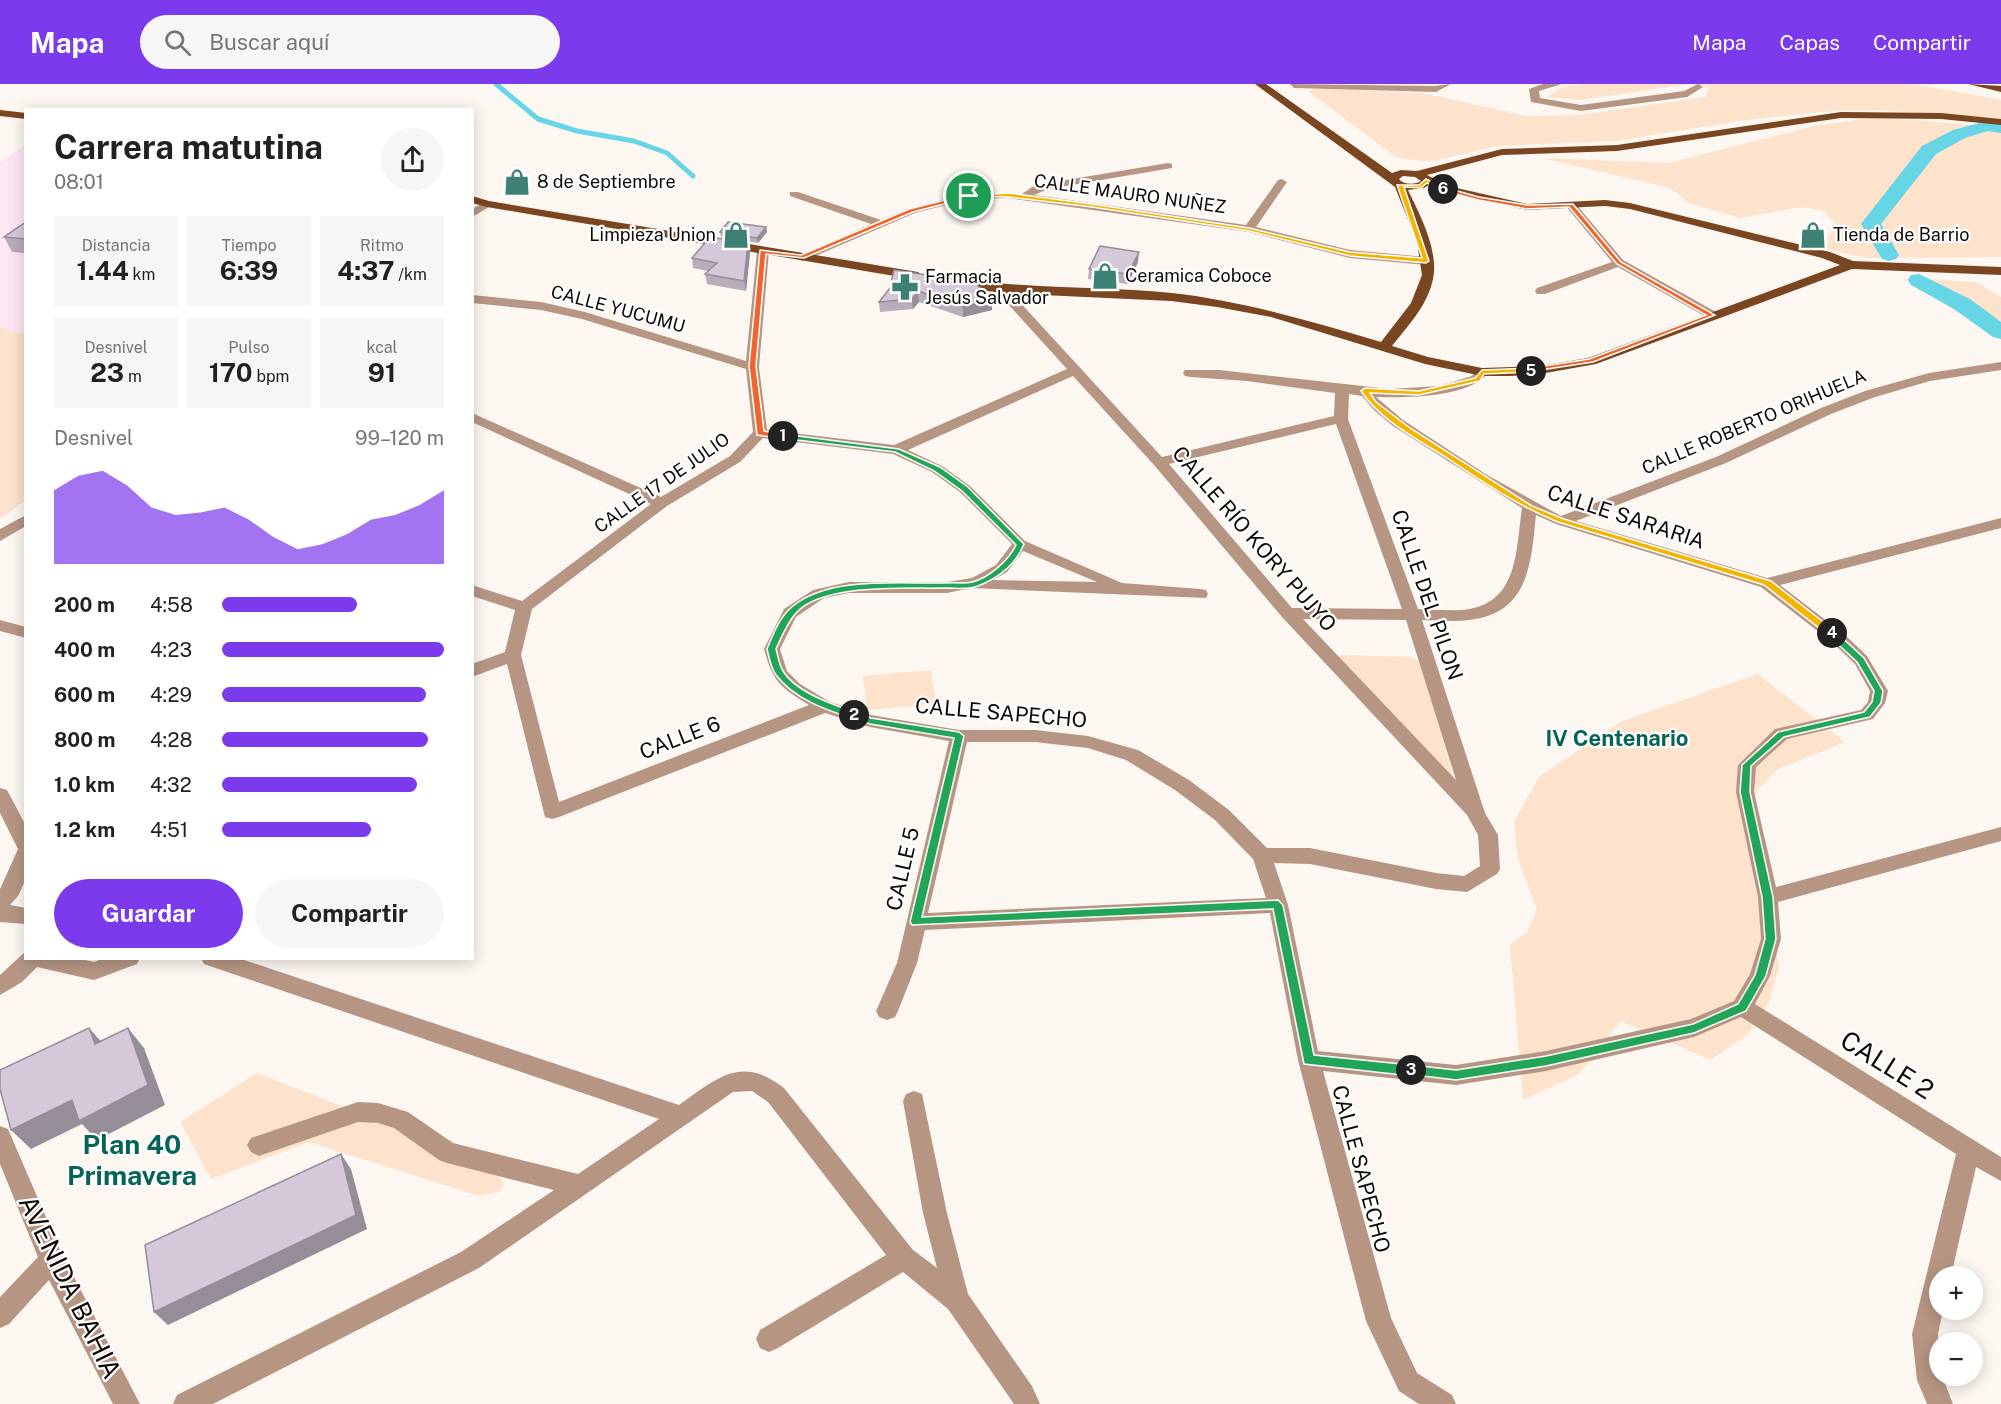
<!DOCTYPE html>
<html lang="es">
<meta charset="utf-8">
<style>
body{margin:0;font-family:"Public Sans",sans-serif;background:#f6f6f6;color:#202124;height:100vh;display:flex;flex-direction:column;font-size:22px;white-space:nowrap}
*{box-sizing:border-box;margin:0}
p{font-size:20px;color:#757577}
.icon{flex:none;width:33px;height:33px;fill:none;stroke:currentColor;stroke-width:2;stroke-linecap:round;stroke-linejoin:round}
.map{position:relative;flex:1;overflow:hidden}
.details{position:absolute;left:24px;top:24px;width:450px;height:852px;display:flex;flex-direction:column;background:#fff;border-radius:0px;box-shadow:0 3px 15px #0003}
.details>*{flex:none}
.controls{position:absolute;left:1929px;top:1182px;display:grid;gap:12px}
.controls a{display:grid;place-items:center;width:54px;height:54px;border-radius:50%;background:#fff;box-shadow:0 3px 15px #0003;font-size:30px}
.pin{position:absolute;display:grid;place-items:center;width:51px;height:51px;color:#fff;margin:-26px;border:3px solid #fff;border-radius:50%;box-shadow:0 2px 6px #0007}
.km{position:absolute;width:30px;height:30px;margin:-15px;border-radius:50%;background:#222;color:#fff;font-size:16px;line-height:30px;text-align:center}
.round{display:grid;place-items:center;flex:none;width:63px;height:63px;border-radius:32px;background:#f6f6f6}
.summary{display:flex;align-items:center;justify-content:space-between;height:102px;padding:0 30px}
h1{font-size:33px;font-weight:700;line-height:45px}
.stats{display:grid;grid-template-columns:repeat(3,1fr);gap:9px;height:102px;padding:6px 30px}
.stats div{display:grid;align-content:center;border-radius:0px;background:#f6f6f6;text-align:center}
.stats b{font-size:26px;font-weight:700}
.stats small{font-size:16px;font-weight:400}
.stats p{font-size:16px}
.chart{height:168px;padding:12px 30px}
.chart p{display:flex;justify-content:space-between}
.chart svg{width:100%;height:108px;margin-top:6px;fill:#7c3aed;opacity:.7}
.primary-button{display:flex;gap:12px;margin-top:auto;padding:12px 30px}
.primary-button a{flex:1;height:69px;border-radius:36px;background:#7c3aed;color:#fff;font-size:24px;font-weight:700;line-height:69px;text-align:center}
.primary-button a+a{background:#f6f6f6;color:#202124}
ul{padding:0 30px;list-style:none;font-size:20px}
li{display:grid;grid-template-columns:96px 72px 1fr;align-items:center;height:45px}
li i{height:15px;border-radius:8px;background:#7c3aed}
header{display:flex;align-items:center;gap:36px;box-sizing:border-box;height:84px;padding:0 30px;background:#7c3aed;color:#fff}
header strong{font-size:28px}
nav{display:flex;gap:33px;margin-inline-start:auto;font-size:21px}
.search{width:420px;height:54px;background:#f6f6f6;display:flex;align-items:center;gap:15px;box-sizing:border-box;padding:0 21px;border-radius:33px;color:#757577;font-size:22px}
.map>svg:first-child{display:block}
.education{fill:#fee6f2}
.green{fill:#fde2cc}
.lines{fill:none;stroke-linecap:round;stroke-linejoin:round}
.stream{stroke:#67d5e6;stroke-width:5}
.canal{fill:#67d5e6;fill-rule:evenodd}
.minor{fill:#b69683;fill-rule:evenodd}
.major{fill:#7a4521;fill-rule:evenodd}
.wall{fill:#b7adbb}
.shaded-wall{fill:#958d98}
.building{fill:#d5c9d9;stroke:#958d98;stroke-width:1.5}
.split-1{fill:#f0652b;stroke:#fff;stroke-width:1.5}
.split-2{fill:#22a559;stroke:#fff;stroke-width:1.5}
.split-3{fill:#22a559;stroke:#fff;stroke-width:1.5}
.split-4{fill:#22a559;stroke:#fff;stroke-width:1.5}
.split-5{fill:#f5b400;stroke:#fff;stroke-width:1.5}
.split-6{fill:#f0652b;stroke:#fff;stroke-width:1.5}
.split-7{fill:#f5b400;stroke:#fff;stroke-width:1.5}
.labels{text-anchor:middle;stroke-width:4.5;stroke-linejoin:round;paint-order:stroke}
.far-poi-label{font-size:18px;fill:#0f0a06;stroke:#fff;text-anchor:start}
.far-street-label{font-size:18px;fill:#0f0a06;stroke:#fff}
.street-label{font-size:21px;fill:#0f0a06;stroke:#fff}
.neighbourhood-label{font-size:22px;font-weight:bold;fill:#066457;stroke:#fff}
.near-street-label{font-size:26px;fill:#0f0a06;stroke:#fff}
.near-neighbourhood-label{font-size:27px;font-weight:bold;fill:#066457;stroke:#fff}
</style>
<header>
<strong>Mapa</strong>
<div class="search"><svg class="icon" aria-label="search" viewBox="0 0 24 24"><circle cx="10" cy="10" r="6"/><path d="M15 15l6 6"/></svg>Buscar aquí</div>
<nav><a>Mapa</a><a>Capas</a><a>Compartir</a></nav>
</header>
<div class="map">
<svg width="2001" height="1320" viewBox="0 0 2001 1320">
<rect width="100%" height="100%" fill="#fdf7f1"/>
<!-- education -->
<polygon class="education" points="25,62 25,250 0,244 0,78"/>
<!-- green -->
<g class="green">
<polygon points="1587,0 1689,0 1581,16 1547,13 1562,3"/>
<polygon points="1696,0 1913,0 2001,16 2001,35 1880,26 1832,27 1746,36 1616,57 1497,62 1434,77 1422,77 1396,73 1308,7 1321,5 1422,9 1526,32 1580,31 1705,13 1709,4"/>
<polygon points="1865,35 1916,36 2001,44 2001,173 1866,174 1820,164 1837,141 1822,126 1801,123 1740,134 1689,119 1670,104 1542,74 1669,79 1814,42"/>
<polygon points="1904,194 1976,198 2001,213 2001,256"/>
<polygon points="0,244 26,250 25,417 0,435"/>
<polygon points="1341,571 1412,573 1421,580 1453,691 1435,694 1333,578"/>
<polygon points="931,586 936,620 867,626 863,592"/>
<polygon points="1758,590 1845,658 1778,685 1756,708 1755,743 1779,883 1769,918 1748,950 1711,976 1621,937 1579,990 1523,1016 1510,861 1527,848 1537,826 1518,775 1514,737 1540,692 1622,637"/>
<polygon points="257,989 492,1081 504,1100 499,1108 479,1112 309,1058 211,1095 180,1038"/>
</g>
<g class="lines">
<!-- stream -->
<polyline class="stream" points="496,0 538,35 577,47 634,57 667,69 693,92"/>
<!-- canal -->
<g class="canal">
<polygon points="1987,37 2001,39 2001,49 1988,47 1965,54 1936,70 1881,140 1899,171 1896,175 1889,177 1882,175 1861,140 1864,136 1922,62 1953,46"/>
<polygon points="1919,190 1970,215 2001,238 2001,255 1993,253 1954,225 1911,201 1908,196 1911,191"/>
</g>
<!-- minor -->
<g class="minor">
<polygon points="1290,0 1434,2 1451,0 1436,8 1294,4"/>
<polygon points="1543,0 1562,0 1539,7 1540,14 1581,21 1684,7 1698,0 1703,3 1687,13 1581,27 1531,18 1529,5"/>
<polygon points="1168,79 1172,80 1172,84 1048,105 1034,111 1246,141 1278,96 1282,95 1287,98 1256,143 1350,166 1426,173 1432,177 1426,181 1350,174 1249,148 1008,114 969,115 915,129 806,176 802,177 796,173 871,140 790,112 790,108 798,108 881,136 907,125 969,109 1022,110 1032,103 1048,99"/>
<polygon points="487,117 493,120 491,122 472,133 472,125"/>
<polygon points="1571,118 1575,119 1623,176 1716,228 1718,231 1716,234 1708,234 1618,183 1545,210 1537,210 1535,207 1537,204 1612,178 1565,121"/>
<path d="M 763,163 L 769,167 L 759,283 L 767,346 L 894,361 L 1067,285 L 997,208 L 995,205 L 997,202 L 1005,202 L 1162,373 L 1334,332 L 1335,309 L 1247,297 L 1190,293 L 1185,292 L 1183,289 L 1185,286 L 1219,286 L 1390,305 L 1439,302 L 1472,292 L 1477,285 L 1487,285 L 1489,288 C 1470,314 1406,314 1376,313 L 1403,336 L 1487,391 L 1561,432 L 1716,373 L 1821,324 L 1865,307 L 1929,289 L 2001,278 L 2001,286 L 1930,297 L 1875,313 L 1831,330 L 1726,379 L 1576,437 L 1767,494 L 2001,434 L 2001,444 L 1780,501 L 1845,551 L 1867,572 L 1888,607 L 1885,619 L 1873,635 L 1787,655 L 1756,683 L 1754,708 L 1776,803 L 2001,743 L 2001,757 L 1778,818 L 1781,855 L 1770,892 L 1755,920 L 2001,1073 L 2001,1097 L 1976,1083 L 1951,1192 L 1940,1192 L 1940,1226 L 1943,1226 L 1938,1250 L 1940,1292 L 1942,1292 L 1953,1320 L 1927,1320 L 1917,1296 L 1912,1250 L 1956,1070 L 1741,933 L 1694,953 L 1546,987 L 1456,1001 L 1323,987 L 1391,1234 L 1417,1289 L 1452,1311 L 1456,1320 L 1419,1320 L 1399,1307 L 1366,1237 L 1298,976 L 1270,829 L 925,846 L 917,879 L 898,927 L 895,933 L 887,936 L 879,933 L 876,927 L 897,879 L 949,657 L 870,643 L 825,629 L 559,733 L 552,735 L 545,733 L 507,580 L 472,593 L 472,580 L 505,568 L 515,526 L 472,512 L 472,501 L 522,517 L 651,420 L 472,338 L 472,329 L 661,413 L 730,372 L 753,348 L 746,285 L 582,235 L 541,226 L 472,219 L 472,211 L 541,218 L 585,228 L 746,277 L 757,167 ZM 1073,292 L 1154,381 L 1282,533 L 1467,731 L 1478,751 L 1480,782 L 1464,792 L 1436,789 L 1310,764 L 1267,764 L 1229,726 L 1189,696 L 1138,666 L 1088,652 L 1035,646 L 959,646 L 871,631 L 830,618 L 800,600 L 787,587 L 780,565 L 796,533 L 824,514 L 849,509 L 947,509 L 971,504 L 1206,514 L 1208,510 L 1206,506 L 1200,505 L 1122,499 L 1025,457 L 970,402 L 942,382 L 908,366 ZM 1349,310 L 1362,312 L 1375,327 L 1393,342 L 1522,424 C 1516,463 1519,517 1469,525 C 1453,528 1435,525 1418,525 L 1348,335 ZM 1336,340 L 1402,525 L 1292,524 L 1169,380 ZM 763,354 L 893,370 L 932,388 L 960,408 L 1012,460 L 996,481 L 972,494 L 947,498 L 849,498 L 813,506 L 784,525 L 764,565 C 773,598 780,603 809,621 L 559,718 L 521,571 L 532,525 L 667,422 L 740,378 ZM 1536,431 L 1556,440 L 1761,503 L 1833,559 L 1855,580 L 1870,607 L 1868,618 L 1861,626 L 1775,645 L 1738,681 L 1736,708 L 1758,813 L 1761,855 L 1750,890 L 1734,917 L 1691,935 L 1546,967 L 1456,981 L 1318,967 L 1288,821 L 1274,779 L 1310,780 L 1436,805 L 1467,808 L 1497,790 L 1500,785 L 1498,751 L 1485,729 L 1422,536 C 1437,536 1454,538 1469,536 C 1529,530 1531,479 1536,431 ZM 1023,467 L 1097,498 L 993,496 L 1007,488 ZM 1303,535 L 1406,536 L 1456,696 ZM 967,658 L 1035,658 L 1088,664 L 1126,676 L 1175,706 L 1215,736 L 1253,775 L 1266,814 L 928,829 Z"/>
<polygon points="26,431 26,442 0,457 0,445"/>
<polygon points="0,536 26,543 26,554 0,547"/>
<polygon points="0,704 7,706 26,742 26,795 18,812 10,821 26,824 26,840 0,838 0,805 18,765 0,729"/>
<polygon points="25,868 26,874 76,874 94,878 104,874 140,874 137,880 94,896 37,883 22,898 0,911 0,891"/>
<path d="M 201,874 L 238,874 L 679,1021 C 716,995 741,970 784,1004 L 913,1166 L 937,1184 L 923,1129 L 903,1017 L 906,1010 L 914,1007 L 922,1010 L 947,1129 L 968,1210 L 1032,1302 L 1040,1320 L 1014,1320 L 948,1225 L 903,1188 L 778,1264 L 769,1268 L 760,1264 L 756,1255 L 760,1246 L 886,1171 L 768,1018 L 752,1007 L 733,1008 L 479,1184 L 213,1320 L 173,1320 L 177,1311 L 461,1168 L 554,1106 L 447,1079 L 439,1076 L 394,1044 L 378,1039 L 358,1038 L 259,1072 L 251,1068 L 247,1061 L 251,1054 L 358,1018 L 378,1019 L 408,1028 L 453,1059 L 578,1090 L 659,1035 L 204,880 Z"/>
<polygon points="0,1042 8,1045 61,1168 140,1320 113,1320 49,1196 9,1240 0,1244 0,1213 38,1173 0,1080"/>
</g>
<!-- major -->
<g class="major">
<path d="M 1255,0 L 1266,0 L 1392,89 L 1401,86 L 1417,87 L 1502,65 L 1617,61 L 1841,28 L 1941,29 L 2001,35 L 2001,41 L 1941,35 L 1841,34 L 1617,67 L 1502,71 L 1427,91 L 1448,102 L 1527,120 L 1605,116 L 1630,119 L 1830,168 L 1853,177 L 2001,183 L 2001,191 L 1852,185 L 1596,280 L 1540,290 L 1510,292 L 1482,292 L 1425,280 L 1271,233 L 1217,223 L 1171,217 L 1001,209 L 954,202 L 948,198 L 954,194 C 1027,205 1100,202 1172,209 C 1244,217 1312,238 1381,258 L 1411,219 L 1422,191 L 1417,158 L 1395,103 ZM 1403,92 L 1415,93 L 1421,97 C 1415,101 1404,101 1399,95 ZM 1429,101 L 1440,107 L 1527,126 L 1605,122 L 1630,125 L 1822,174 L 1840,181 L 1588,274 L 1540,282 L 1482,284 L 1428,273 L 1392,262 C 1407,243 1426,223 1432,199 C 1441,170 1420,131 1408,106 L 1424,104 Z"/>
<polygon points="1968,0 2001,2 2001,8"/>
<polygon points="0,26 26,29 26,35 0,32"/>
<polygon points="472,112 489,117 918,188 924,192 918,196 487,123 472,119"/>
</g>
</g>
<!-- wall -->
<g class="wall">
<polygon points="26,138 26,169 12,168 4,153"/>
<polygon points="766,143 767,148 758,159 721,153 720,148"/>
<polygon points="748,159 750,169 746,207 707,200 705,190 708,187 693,184 692,174"/>
<polygon points="1138,178 1128,200 1088,195 1089,185"/>
<polygon points="891,198 992,226 963,233 919,218 913,225 880,228 879,218 891,203"/>
</g>
<!-- shaded-wall -->
<g class="shaded-wall">
<polygon points="766,143 767,148 758,159 757,154"/>
<polygon points="748,159 750,169 746,207 744,197"/>
<polygon points="1139,168 1138,178 1128,200 1128,190"/>
<polygon points="918,207 919,218 913,225 912,215"/>
<polygon points="992,216 992,226 963,233 963,223"/>
<polygon points="89,944 107,964 95,960"/>
<polygon points="128,944 144,964 165,1021 97,1056 82,1040 31,1065 11,1046"/>
<polygon points="341,1070 351,1085 367,1145 168,1241 154,1228"/>
</g>
<!-- building -->
<g class="building">
<polygon points="26,138 26,155 4,153"/>
<polygon points="728,138 766,143 757,154 720,148"/>
<polygon points="710,153 748,159 744,197 705,190 717,179 692,174"/>
<polygon points="1100,162 1139,168 1128,190 1089,185"/>
<polygon points="894,186 974,198 992,216 963,223 918,207 912,215 879,218 894,199 891,198"/>
<polygon points="89,944 95,960 128,944 148,1001 79,1037 72,1016 11,1046 0,1005 0,986"/>
<polygon points="341,1070 356,1131 154,1228 145,1161"/>
</g>
<!-- split-1 -->
<polygon class="split-1" points="969,110 971,113 913,128 804,174 766,170 756,282 764,347 787,352 783,355 757,351 749,282 760,166 801,171 909,125"/>
<!-- split-2 -->
<path class="split-2" d="M 783,350 L 899,365 L 940,383 L 968,403 L 1024,460 C 1016,480 998,494 978,502 C 969,506 956,504 946,504 C 907,505 823,499 796,529 C 787,539 782,552 776,565 C 778,571 779,581 783,587 C 796,609 835,621 857,629 L 857,634 L 854,635 C 826,626 794,615 776,591 C 771,585 769,573 767,565 C 773,550 780,532 793,522 C 830,492 899,500 944,499 C 953,498 963,500 972,498 C 989,494 1009,476 1016,461 L 962,407 L 934,387 L 895,368 L 780,354 L 780,351 Z"/>
<!-- split-3 -->
<polygon class="split-3" points="854,628 871,634 959,648 964,652 922,833 1278,816 1283,821 1314,971 1411,981 1415,983 1415,990 1411,992 1304,980 1273,825 912,841 910,838 954,654 870,640 850,634 850,629"/>
<!-- split-4 -->
<polygon class="split-4" points="1828,547 1835,547 1864,574 1883,607 1881,619 1870,633 1784,653 1751,682 1750,708 1773,813 1776,855 1766,892 1746,927 1694,949 1546,982 1456,996 1406,990 1406,983 1411,981 1456,986 1546,972 1693,940 1738,920 1755,891 1765,855 1762,813 1740,708 1742,681 1778,648 1864,628 1872,618 1874,607 1857,578 1828,551"/>
<!-- split-5 -->
<path class="split-5" d="M 1531,284 L 1534,288 L 1484,290 L 1480,297 L 1419,311 L 1370,309 L 1376,318 L 1410,344 L 1532,422 L 1564,435 L 1771,497 L 1835,547 L 1835,551 L 1828,551 L 1764,501 L 1558,438 C 1518,422 1483,398 1447,374 C 1417,355 1381,337 1361,307 L 1365,304 L 1419,307 L 1475,294 L 1482,286 Z"/>
<!-- split-6 -->
<polygon class="split-6" points="1443,103 1479,113 1527,121 1573,120 1621,178 1715,231 1593,278 1528,288 1531,284 1589,275 1706,231 1617,180 1569,123 1527,125 1478,116 1441,106"/>
<!-- split-7 -->
<polygon class="split-7" points="1426,95 1446,105 1441,106 1427,99 1421,104 1404,103 1429,177 1426,179 1350,172 1249,147 1092,123 1008,113 966,112 1008,109 1092,120 1249,144 1350,168 1422,174 1397,101 1419,101"/>
<!-- icons -->
<defs>
<symbol id="shop-bare" viewBox="-9 -9 18 18"><path d="M-5-2.5h2.3a2.7 3.5 0 0 1 5.4 0H5L5.5 6h-11ZM-1.5-2.5h3a1.5 2.3 0 0 0-3 0Z" fill="#3d8175" stroke="#fff" stroke-width="2.5" paint-order="stroke"/></symbol>
<symbol id="pharmacy-bare" viewBox="-9 -9 18 18"><path d="M-2-6h4v4h4v4h-4v4h-4v-4h-4v-4h4Z" fill="#3d8175" stroke="#fff" stroke-width="2.5" paint-order="stroke"/></symbol>
</defs>
<g fill-rule="evenodd">
<use href="#shop-bare" x="498" y="79" width="38" height="38"/>
<use href="#shop-bare" x="717" y="132" width="38" height="38"/>
<use href="#shop-bare" x="1794" y="132" width="38" height="38"/>
<use href="#shop-bare" x="1086" y="173" width="38" height="38"/>
<use href="#pharmacy-bare" x="886" y="184" width="38" height="38"/>
</g>
<g class="labels">
<!-- far-poi labels -->
<g class="far-poi-label">
<text x="537" y="104">8 de Septiembre</text>
<text x="716" y="157" text-anchor="end">Limpieza Union</text>
<text x="1833" y="157">Tienda de Barrio</text>
<text x="1125" y="198">Ceramica Coboce</text>
<text x="925" y="199">Farmacia<tspan x="925" dy="21">Jesús Salvador</tspan></text>
</g>
<!-- far-street labels -->
<g class="far-street-label">
<text transform="translate(1130 110) rotate(8)" y="6">CALLE MAURO NUÑEZ</text>
<text transform="translate(618 225) rotate(15)" y="6">CALLE YUCUMU</text>
<text transform="translate(1754 338) rotate(-23)" y="6">CALLE ROBERTO ORIHUELA</text>
<text transform="translate(662 399) rotate(-35)" y="6">CALLE 17 DE JULIO</text>
</g>
<!-- street labels -->
<g class="street-label">
<text transform="translate(1626 433) rotate(18)" y="7">CALLE SARARIA</text>
<text transform="translate(1254 455) rotate(49)" y="7">CALLE RÍO KORY PUJYO</text>
<text transform="translate(1427 511) rotate(71)" y="7">CALLE DEL PILON</text>
<text transform="translate(1001 629) rotate(5)" y="7">CALLE SAPECHO</text>
<text transform="translate(680 654) rotate(-21)" y="7">CALLE 6</text>
<text transform="translate(903 785) rotate(-77)" y="7">CALLE 5</text>
<text transform="translate(1361 1085) rotate(75)" y="7">CALLE SAPECHO</text>
</g>
<!-- neighbourhood labels -->
<g class="neighbourhood-label">
<text x="1617" y="662">IV Centenario</text>
</g>
<!-- near-street labels -->
<g class="near-street-label">
<text transform="translate(1887 981) rotate(32)" y="9">CALLE 2</text>
<text transform="translate(70 1203) rotate(64)" y="9">AVENIDA BAHIA</text>
</g>
<!-- near-neighbourhood labels -->
<g class="near-neighbourhood-label">
<text x="132" y="1070">Plan 40<tspan x="132" dy="31">Primavera</tspan></text>
</g>
</g>
</svg>
<div class="controls">
<a>+</a>
<a>−</a>
</div>
<div class="pin" style="left:969px;top:112px;background:#1e9e55"><svg class="icon" aria-label="arrive" viewBox="0 0 24 24"><path d="M6 21V4h12l-3 4 3 4H6"/></svg></div>
<b class="km" style="left:783px;top:352px">1</b>
<b class="km" style="left:854px;top:631px">2</b>
<b class="km" style="left:1411px;top:986px">3</b>
<b class="km" style="left:1832px;top:549px">4</b>
<b class="km" style="left:1531px;top:287px">5</b>
<b class="km" style="left:1443px;top:105px">6</b>
<section class="details">
<div class="summary"><div><h1>Carrera matutina</h1><p>08:01</p></div><a class="round"><svg class="icon" aria-label="share" viewBox="0 0 24 24"><path d="M12 15V3M7 8l5-5 5 5M5 13v7h14v-7"/></svg></a></div>
<div class="stats">
<div><p>Distancia</p><b>1.44<small> km</small></b></div>
<div><p>Tiempo</p><b>6:39</b></div>
<div><p>Ritmo</p><b>4:37<small> /km</small></b></div>
</div>
<div class="stats">
<div><p>Desnivel</p><b>23<small> m</small></b></div>
<div><p>Pulso</p><b>170<small> bpm</small></b></div>
<div><p>kcal</p><b>91</b></div>
</div>
<div class="chart"><p><span>Desnivel</span>99–120 m</p>
<svg viewBox="0 0 160 44" preserveAspectRatio="none"><path d="M0 44V14L10 8L20 6L30 12L40 21L50 24L60 23L70 21L80 26L90 33L100 38L110 36L120 32L130 26L140 24L150 20L160 14V44z"/></svg>
</div>
<ul>
<li><b>200 m</b>4:58<i style="width:61%"></i></li>
<li><b>400 m</b>4:23<i style="width:100%"></i></li>
<li><b>600 m</b>4:29<i style="width:92%"></i></li>
<li><b>800 m</b>4:28<i style="width:93%"></i></li>
<li><b>1.0 km</b>4:32<i style="width:88%"></i></li>
<li><b>1.2 km</b>4:51<i style="width:67%"></i></li>
</ul>
<div class="primary-button"><a>Guardar</a><a>Compartir</a></div>
</section>
</div>
